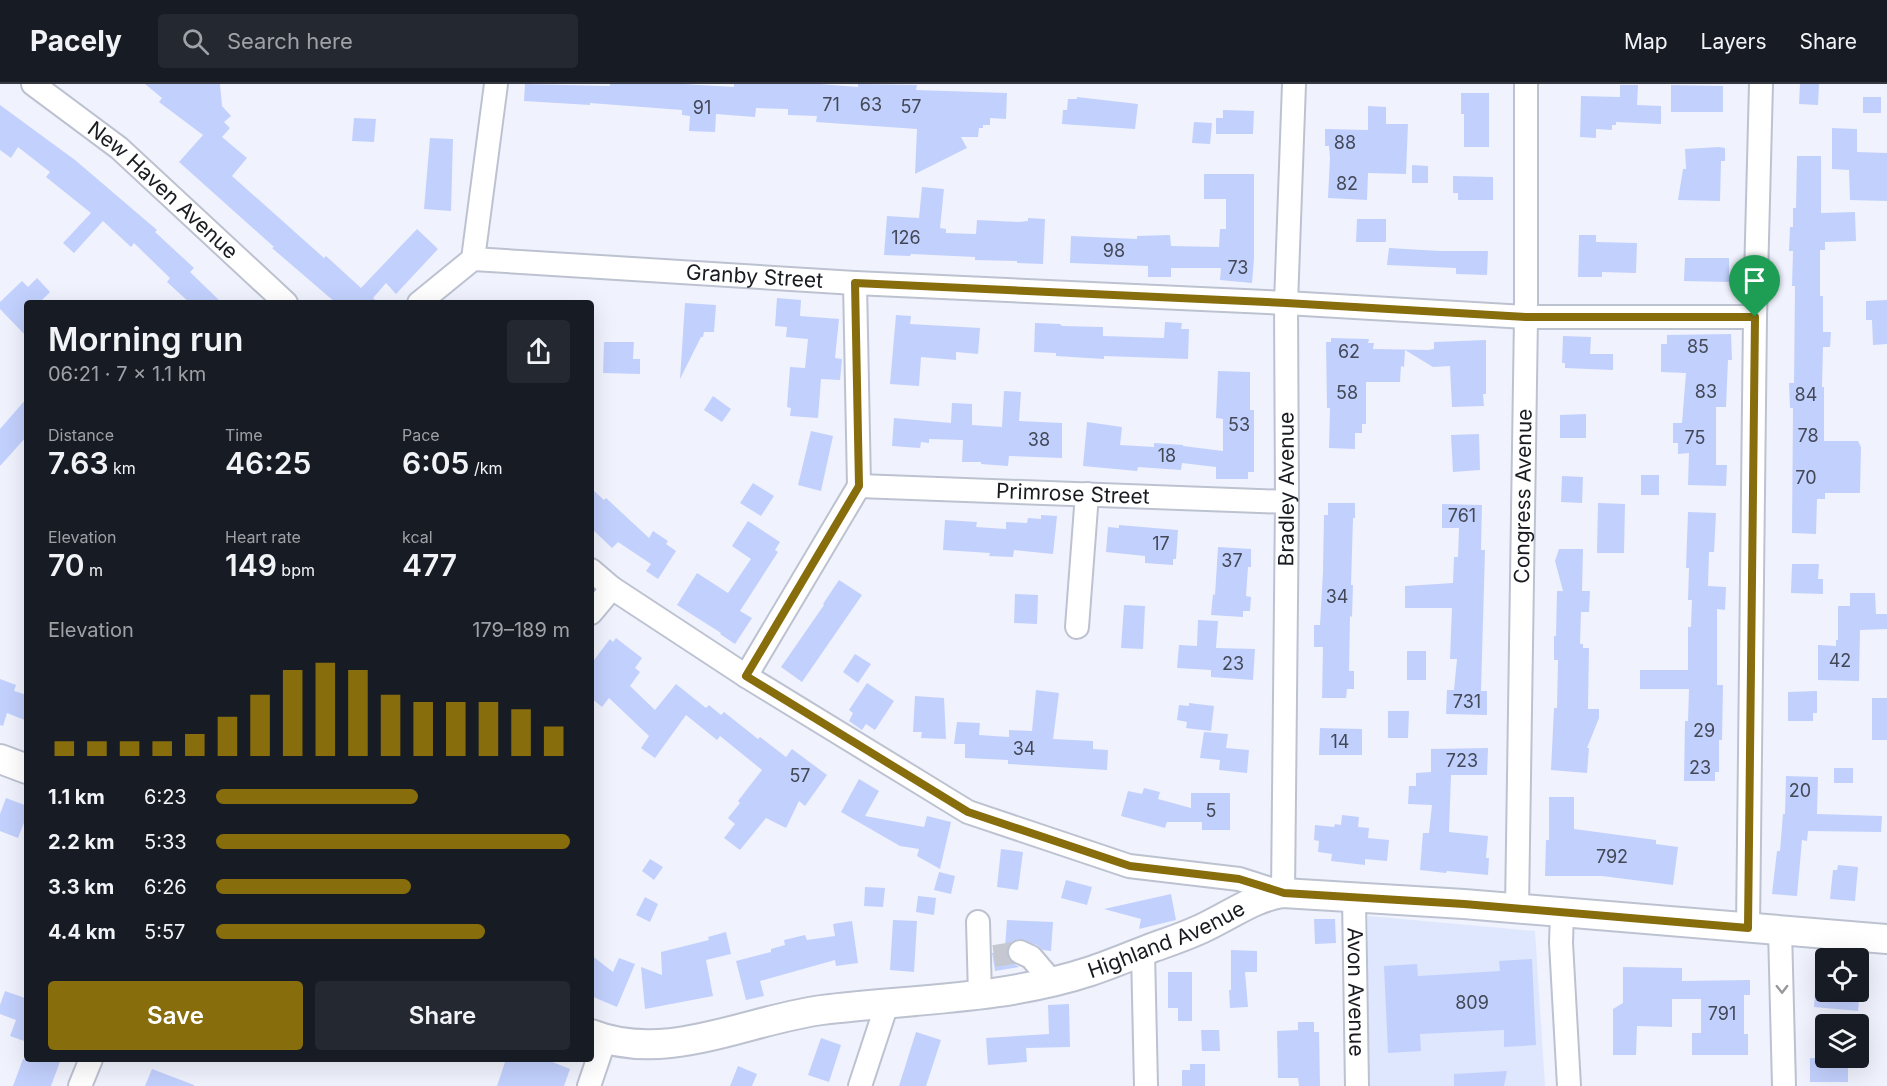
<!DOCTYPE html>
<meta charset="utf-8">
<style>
body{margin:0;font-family:Inter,sans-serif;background:#242831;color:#f1f3f6;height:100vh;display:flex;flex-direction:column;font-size:22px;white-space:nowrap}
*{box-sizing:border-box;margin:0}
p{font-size:20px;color:#9ea1a6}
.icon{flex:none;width:33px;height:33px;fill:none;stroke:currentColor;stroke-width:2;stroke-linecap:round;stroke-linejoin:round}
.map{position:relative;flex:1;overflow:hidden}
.details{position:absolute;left:24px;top:216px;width:570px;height:762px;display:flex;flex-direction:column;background:#171b24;border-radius:6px;box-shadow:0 6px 24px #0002}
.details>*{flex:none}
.tools{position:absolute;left:1815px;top:864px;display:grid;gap:12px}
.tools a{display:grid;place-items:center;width:54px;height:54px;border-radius:6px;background:#171b24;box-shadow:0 6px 24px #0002;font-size:30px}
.pin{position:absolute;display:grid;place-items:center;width:51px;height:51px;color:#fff;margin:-62px -26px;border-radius:50% 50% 50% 0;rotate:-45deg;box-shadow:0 0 6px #0007}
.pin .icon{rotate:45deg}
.round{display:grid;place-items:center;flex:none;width:63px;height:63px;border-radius:6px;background:#242831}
.headline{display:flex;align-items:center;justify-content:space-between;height:102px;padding:0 24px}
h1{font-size:33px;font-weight:600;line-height:45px}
.figures{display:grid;grid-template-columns:repeat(3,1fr);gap:9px;height:102px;padding:6px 24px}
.figures div{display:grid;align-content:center}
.figures b{font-size:30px;font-weight:600}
.figures small{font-size:16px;font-weight:400}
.figures p{font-size:16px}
.chart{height:168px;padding:12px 24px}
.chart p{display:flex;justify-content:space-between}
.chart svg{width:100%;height:108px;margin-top:6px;stroke:#876d0c;stroke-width:6}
.action{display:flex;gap:12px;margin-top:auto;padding:12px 24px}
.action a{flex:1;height:69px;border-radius:6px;background:#876d0c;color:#fff;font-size:24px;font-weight:600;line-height:69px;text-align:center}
.action a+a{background:#242831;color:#f1f3f6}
ul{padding:0 24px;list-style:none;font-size:20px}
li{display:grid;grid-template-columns:96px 72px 1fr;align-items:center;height:45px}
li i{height:15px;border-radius:8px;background:#876d0c}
header{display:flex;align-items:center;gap:36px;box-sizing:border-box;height:84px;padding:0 30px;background:#171b24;border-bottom:2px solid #363941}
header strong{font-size:28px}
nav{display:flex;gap:33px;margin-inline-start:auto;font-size:21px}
.search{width:420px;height:54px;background:#242831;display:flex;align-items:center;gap:15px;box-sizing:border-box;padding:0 21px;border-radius:6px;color:#9ea1a6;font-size:22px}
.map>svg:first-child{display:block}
.built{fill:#dfe7fe}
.building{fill:#c2d0fd}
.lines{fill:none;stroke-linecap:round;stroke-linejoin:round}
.minor-tunnel{stroke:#c5c8d1;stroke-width:22;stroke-dasharray:22 11;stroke-linecap:butt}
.minor-casing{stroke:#bdc2d1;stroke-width:26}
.major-casing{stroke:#bdc2d1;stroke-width:32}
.minor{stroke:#fff;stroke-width:22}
.major{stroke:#fff;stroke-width:28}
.oneway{stroke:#98989b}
.route-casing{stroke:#fff;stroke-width:12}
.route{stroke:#876d0c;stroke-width:8}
.labels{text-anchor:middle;stroke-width:4.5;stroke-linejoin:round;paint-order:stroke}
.number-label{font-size:18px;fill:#434857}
.street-label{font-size:21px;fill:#191b20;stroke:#f0f3fd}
</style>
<header>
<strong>Pacely</strong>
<div class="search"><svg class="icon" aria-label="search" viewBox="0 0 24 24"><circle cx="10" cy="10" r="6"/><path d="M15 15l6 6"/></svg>Search here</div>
<nav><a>Map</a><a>Layers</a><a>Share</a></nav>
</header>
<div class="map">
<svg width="1887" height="1002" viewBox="0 0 1887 1002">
<rect width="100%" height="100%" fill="#f0f3fd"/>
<!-- built -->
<polygon class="built" points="1368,832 1535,847 1545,1002 1368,1002"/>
<!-- building -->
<g class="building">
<polygon points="145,0 220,0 222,22 231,32 224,38 230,44 222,53 247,74 232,92 324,174 326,172 361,204 417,145 438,165 396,210 386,199 373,214 379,219 336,219 272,164 274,163 179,78 203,51 159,18 162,14"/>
<polygon points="525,0 610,2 610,0 684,0 734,3 734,0 820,0 858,3 858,0 917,1 916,6 1007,9 1006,35 990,34 990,41 983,41 983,44 979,44 978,53 961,53 967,64 915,90 917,45 816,38 817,32 788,31 788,25 756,24 755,33 716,30 715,48 689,47 690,32 682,31 682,26 590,19 590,21 524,17"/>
<polygon points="1800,0 1819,0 1818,21 1799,20"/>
<polygon points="1620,1 1638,1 1637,21 1661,22 1661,40 1616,38 1616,41 1612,41 1612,46 1596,45 1596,54 1580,53 1581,12 1620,13"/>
<polygon points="1671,1 1723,2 1723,28 1671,28"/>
<polygon points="1461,9 1489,9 1489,63 1464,63 1464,30 1461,30"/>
<polygon points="1077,13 1138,20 1135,45 1062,40 1063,26 1067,26 1068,15 1077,15"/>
<rect x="1863" y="13" width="18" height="16"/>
<polygon points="0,21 75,76 157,146 155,148 194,184 190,188 222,219 190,219 167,198 170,194 134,159 131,163 103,137 74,169 63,159 91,129 46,93 50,88 18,63 11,74 0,66"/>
<polygon points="1368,22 1386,23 1386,40 1408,40 1406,90 1368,89 1367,116 1328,114 1330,74 1329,62 1325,62 1325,45 1368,46"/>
<polygon points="1223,26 1254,27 1253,50 1216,50 1216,34 1223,34"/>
<polygon points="354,34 376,35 374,58 352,57"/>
<polygon points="1194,38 1212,39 1210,60 1192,59"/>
<polygon points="1832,44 1857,45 1857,68 1887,69 1887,117 1850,116 1849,86 1832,85"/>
<polygon points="430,54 453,55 451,127 424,125"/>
<polygon points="1719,63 1725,64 1725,77 1721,77 1720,117 1678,116 1683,85 1686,85 1685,65"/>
<polygon points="1797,72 1821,72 1821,129 1855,128 1856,157 1825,158 1825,166 1820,166 1820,212 1823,212 1823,248 1831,248 1830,263 1823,263 1822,303 1824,303 1824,357 1858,357 1861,363 1860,409 1825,409 1825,415 1817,415 1816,450 1792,449 1793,324 1790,324 1789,299 1794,299 1795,202 1792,202 1793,167 1789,167 1790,143 1793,143 1793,124 1796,124"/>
<polygon points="1412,81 1428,82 1428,99 1412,99"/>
<polygon points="1204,90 1254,90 1254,175 1252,199 1220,196 1221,184 1171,184 1171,193 1148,193 1148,182 1070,179 1071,152 1137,155 1137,152 1170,151 1171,162 1219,163 1220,145 1226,145 1226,115 1204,115"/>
<polygon points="1453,92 1493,93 1493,116 1458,116 1458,109 1453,109"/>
<polygon points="922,103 944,105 940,144 946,145 946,149 976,150 977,136 1019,138 1028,137 1028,134 1045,135 1043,180 1017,179 1017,177 975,176 975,173 911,170 910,172 884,171 887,132 919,134"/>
<polygon points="1357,135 1386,135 1386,158 1356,158"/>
<polygon points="1579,151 1596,151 1596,158 1637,159 1636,189 1602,188 1602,193 1578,193"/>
<polygon points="1389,164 1440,167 1488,167 1487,191 1456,190 1456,184 1387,181"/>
<polygon points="1685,174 1729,174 1729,198 1684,197"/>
<polygon points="37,194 50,208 41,217 42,219 27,219 27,253 0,225 0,218 22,197 28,203"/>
<polygon points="777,214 801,216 800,232 839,235 835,274 842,275 840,296 821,295 818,334 790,332 791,324 787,323 790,283 805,284 808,255 786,253 787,243 775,242"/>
<polygon points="1887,216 1887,260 1873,261 1872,236 1866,236 1866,217"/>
<polygon points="685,219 716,221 714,248 704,248 703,253 701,253 680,295"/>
<polygon points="896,231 911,232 910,240 980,244 978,270 956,268 956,276 921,273 919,302 890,300"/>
<polygon points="1165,238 1182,239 1181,245 1189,245 1188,275 1104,272 1104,275 1056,272 1056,269 1034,268 1035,239 1060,240 1062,242 1103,243 1103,252 1164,254"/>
<polygon points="1731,250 1732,276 1728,276 1726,323 1716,323 1716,381 1727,381 1726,402 1688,401 1689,369 1678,370 1678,359 1673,359 1673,339 1682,339 1686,289 1661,288 1661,260 1667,260 1667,251"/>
<polygon points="1563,252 1591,253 1590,270 1613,270 1613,286 1565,284 1565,279 1562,279"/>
<polygon points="1331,254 1369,255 1368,259 1374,259 1373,265 1428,266 1434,265 1434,258 1486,256 1486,310 1483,310 1484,322 1452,323 1450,282 1433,283 1405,266 1404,283 1401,282 1400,298 1366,298 1366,340 1362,340 1362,349 1355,349 1355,365 1329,364 1330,324 1327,324 1326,258 1331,258"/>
<polygon points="604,258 634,258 633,275 640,275 640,290 603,289"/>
<polygon points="1218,287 1250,288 1250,326 1254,326 1254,388 1248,388 1248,395 1216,395 1216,383 1182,379 1181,386 1138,383 1137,387 1083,382 1087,338 1122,343 1120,361 1154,363 1154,359 1183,361 1183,362 1223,367 1223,335 1216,334"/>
<polygon points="1004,307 1021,308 1019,337 1062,339 1062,374 1009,372 1008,382 981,380 981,378 962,378 963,356 929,355 929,359 921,358 920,364 892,362 894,334 951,339 952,319 972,320 972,341 1002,343"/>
<polygon points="713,312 731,325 722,338 704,326"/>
<polygon points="27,314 27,352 0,382 0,345"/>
<polygon points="1586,330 1586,354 1560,354 1560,331"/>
<polygon points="811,347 833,352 821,407 798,401"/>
<polygon points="1479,350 1480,386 1453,388 1451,351"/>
<rect x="1641" y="391" width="18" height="20"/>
<polygon points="1562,392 1583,393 1582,419 1561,418"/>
<polygon points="753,399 774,412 761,432 740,419"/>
<polygon points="591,404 604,416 606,414 649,454 653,447 668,457 666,460 676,467 658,495 646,487 651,480 618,458 612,464 591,444"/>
<polygon points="1328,419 1355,419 1355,434 1353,434 1351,501 1353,501 1352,533 1350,532 1349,587 1354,587 1354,605 1347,605 1346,614 1322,614 1323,563 1314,563 1314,541 1320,541 1323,488 1324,431 1328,431"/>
<polygon points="1598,419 1625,420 1624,469 1597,469"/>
<polygon points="1442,420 1482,421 1481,466 1485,466 1481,607 1487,607 1487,631 1446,630 1447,606 1454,606 1457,575 1450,575 1452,524 1405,524 1405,502 1453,499 1454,473 1458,473 1459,444 1442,444"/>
<polygon points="1688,428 1716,429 1714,468 1709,468 1708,502 1726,503 1725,526 1717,525 1717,601 1723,601 1722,656 1719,656 1719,688 1715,688 1715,697 1684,697 1685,637 1688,637 1689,605 1640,605 1640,586 1688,586 1688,543 1691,543 1692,516 1688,516 1689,484 1686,484"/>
<polygon points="1041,431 1057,432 1053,470 1014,466 1013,473 989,472 990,469 943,466 945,436 977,438 976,443 1006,445 1006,438 1027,439 1028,434 1041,435"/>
<polygon points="748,437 780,458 775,466 778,468 740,527 752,534 735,560 720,550 721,549 677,521 697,489 728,509 751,475 732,462"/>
<polygon points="1119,441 1178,446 1176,475 1173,475 1173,481 1145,479 1145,472 1106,468 1108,443 1119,444"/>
<polygon points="1218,463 1251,465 1251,483 1248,483 1246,512 1251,513 1250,527 1243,527 1243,533 1211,531 1213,510 1215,511"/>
<polygon points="1559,465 1583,465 1582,507 1590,507 1589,528 1581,528 1580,560 1583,560 1583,564 1589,564 1588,625 1599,625 1599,634 1587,664 1589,664 1587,689 1551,686 1554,624 1557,624 1558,576 1554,576 1554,552 1556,552 1557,507 1563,507 1555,477"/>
<polygon points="1792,480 1819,480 1818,495 1823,495 1823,510 1791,509"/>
<polygon points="839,496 862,511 802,598 781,583 824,521 823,520"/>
<polygon points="1850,509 1875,509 1876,530 1887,530 1887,545 1860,546 1859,597 1818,596 1818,561 1836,562 1836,556 1838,556 1838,522 1850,522"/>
<polygon points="1015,510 1038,511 1037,540 1014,539"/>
<polygon points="1124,521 1145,522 1143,565 1121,564"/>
<polygon points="1198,536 1218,537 1216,564 1255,565 1253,596 1211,593 1211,586 1177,584 1179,561 1197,562"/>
<polygon points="616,554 642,574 635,584 640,588 630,602 655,626 676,600 706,624 709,621 721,631 724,628 758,655 760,653 786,673 792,665 827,691 805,722 799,717 786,744 766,734 740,766 724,754 735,740 728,734 740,719 738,717 762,686 720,652 717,656 686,631 655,674 641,664 649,652 609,614 602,623 591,614 591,580 610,555 613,558"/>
<rect x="1407" y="567" width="19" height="29"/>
<polygon points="855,570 871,580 858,599 843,588"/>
<polygon points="0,595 16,601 14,607 27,611 27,637 7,629 3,642 0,641"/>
<polygon points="867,599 894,617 875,646 866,640 862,646 849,637 853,629 849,626"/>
<polygon points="1036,606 1059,609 1053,655 1093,657 1093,665 1108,666 1107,686 1008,680 1008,676 965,674 965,660 954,660 957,638 980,639 979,651 1009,653 1009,646 1032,647"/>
<polygon points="1817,607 1817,629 1813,629 1813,637 1788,637 1788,608"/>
<polygon points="915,612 944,614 946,655 921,654 922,648 913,648"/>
<rect x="1872" y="614" width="15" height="42"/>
<polygon points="1189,619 1214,622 1211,647 1186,644 1187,638 1177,636 1179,621 1189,622"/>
<polygon points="1388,627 1409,627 1408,654 1388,654"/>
<polygon points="1320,644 1362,645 1362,671 1319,671"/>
<polygon points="1204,648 1228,650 1226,664 1249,666 1247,689 1219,686 1220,676 1200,674"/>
<polygon points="1488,664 1487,691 1451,691 1449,748 1488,752 1486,774 1489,774 1488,791 1447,787 1446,789 1420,786 1423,749 1429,749 1432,721 1408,720 1409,702 1416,702 1416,689 1431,688 1431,665"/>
<rect x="1834" y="684" width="19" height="15"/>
<polygon points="1786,692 1818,693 1817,730 1882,732 1881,748 1808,747 1807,757 1802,756 1797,812 1772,810 1777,767 1780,767 1783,730 1785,730"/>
<polygon points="859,695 879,707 865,732 924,743 927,732 951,738 940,785 917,772 919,765 900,762 841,728"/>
<polygon points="1144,704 1160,708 1158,715 1191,724 1191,709 1230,709 1230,746 1202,746 1202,738 1167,738 1165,744 1121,732 1128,707 1142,710"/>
<polygon points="1549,713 1574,713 1574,745 1656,756 1656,760 1678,763 1673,801 1602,792 1545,792 1546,756 1549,756"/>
<polygon points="6,714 27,722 27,731 18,754 0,747 0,730"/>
<polygon points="1342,731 1359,733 1358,743 1369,744 1368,754 1389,756 1387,777 1365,775 1365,781 1331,777 1332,770 1318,768 1319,757 1314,756 1315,741 1334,743 1335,740 1341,741"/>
<polygon points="1001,765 1023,768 1018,806 997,803"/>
<polygon points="650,775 663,783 654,796 642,787"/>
<polygon points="1838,781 1858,783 1855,817 1830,815 1833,786 1837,786"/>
<polygon points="939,788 955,792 951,810 934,806"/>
<polygon points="1066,796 1092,803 1087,821 1061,814"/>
<polygon points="865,803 885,804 883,823 864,822"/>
<polygon points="1171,810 1176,836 1139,845 1141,835 1104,825"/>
<polygon points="918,812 936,814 934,831 916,828"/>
<polygon points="645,813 658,820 650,838 636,831"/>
<polygon points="1314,835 1335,835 1336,859 1315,860"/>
<polygon points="893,836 917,837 914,888 890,886"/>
<polygon points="1007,836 1053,838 1051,867 1043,866 1037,861 1019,855 1013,857 1007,864 1005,864"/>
<polygon points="852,837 858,879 836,882 835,876 760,897 764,912 746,916 736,877 771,868 771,865 785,861 784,856 805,851 807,856 835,852 833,840"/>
<polygon points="726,848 731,870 706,876 713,912 645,925 641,883 662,891 661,868 709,856 708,853"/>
<polygon points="1231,866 1257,867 1257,888 1245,888 1248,923 1230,924 1229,906 1231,906"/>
<polygon points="1007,867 1009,876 1019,883 995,887 992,869"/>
<polygon points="591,871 613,888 619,874 635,880 617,923 591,912"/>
<polygon points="1532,875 1536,961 1504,963 1504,946 1420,950 1421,967 1388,969 1384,882 1417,880 1418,892 1500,887 1499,877"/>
<polygon points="1623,883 1682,884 1682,897 1750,896 1750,911 1744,911 1744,950 1748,950 1748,971 1692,971 1692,949 1701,949 1701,915 1672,915 1672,943 1637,942 1636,971 1613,971 1613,925 1623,919"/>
<polygon points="1168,888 1192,888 1192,937 1178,937 1178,924 1168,924"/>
<polygon points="5,907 25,914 27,912 27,958 10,952 16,936 0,930 0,921"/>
<polygon points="1815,908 1860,908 1858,927 1814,923"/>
<polygon points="1069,920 1070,963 1026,964 1027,978 988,981 986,954 1049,950 1048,921"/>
<polygon points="1298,938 1314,938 1314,948 1319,948 1320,1002 1299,1002 1298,994 1278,994 1277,947 1298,946"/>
<polygon points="1201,946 1219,946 1220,967 1202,967"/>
<polygon points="916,948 941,956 926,1002 899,1002"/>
<polygon points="821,954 841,961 829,998 808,991"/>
<polygon points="1810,974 1848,975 1848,998 1810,998"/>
<polygon points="23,975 61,975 51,1002 13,1002"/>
<polygon points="506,975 545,975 570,985 564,1002 497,1002"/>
<polygon points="1190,980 1205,980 1205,1002 1182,1002 1182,986 1190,986"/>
<polygon points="738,982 757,990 752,1002 730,1002"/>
<polygon points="152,985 194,1001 194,1002 145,1002"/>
<polygon points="1507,987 1504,1002 1454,1002 1454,990"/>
</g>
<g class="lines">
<!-- minor-tunnel -->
<polyline class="minor-tunnel" points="994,872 1020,868"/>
<defs>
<g id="minor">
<path id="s1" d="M 33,0 L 119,64 L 286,219"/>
<path id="s2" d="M 473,175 L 855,199 L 1286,219 L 1526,233 L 1755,233"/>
<polyline points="419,219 473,175 496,0"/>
<path id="s3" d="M 859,402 L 1287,418"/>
<path id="s4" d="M 591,486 L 612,504 L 746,592 L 968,728 L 1129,782 L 1239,795 L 1283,809 L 1287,418 L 1286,219 L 1294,0"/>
<polyline points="591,529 612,504"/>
<polyline points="1077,543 1087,410"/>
<polyline points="746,592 859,402 855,199"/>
<path id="s5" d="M 1354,814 L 1357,1002"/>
<path id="s6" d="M 1517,824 L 1526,233 L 1526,0"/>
<polyline points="1562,828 1561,859 1569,1002"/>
<polyline points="978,838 980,911"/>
<polyline points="1748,844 1755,233 1761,0"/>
<polyline points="1780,846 1784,1002"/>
<polyline points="1020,868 1031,873 1053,899"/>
<polyline points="1143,868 1146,1002"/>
<polyline points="80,1002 91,975"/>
<polyline points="589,1002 605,955"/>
<polyline points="860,1002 887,920"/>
</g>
<g id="major">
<polyline points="0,675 27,685"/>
<path id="s7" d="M 591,950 C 667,980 746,936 822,926 C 912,915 1003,916 1091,887 C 1112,880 1133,871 1154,863 C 1171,857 1189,851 1205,843 C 1231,831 1254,813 1283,809 L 1464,820 L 1887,855"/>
</g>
</defs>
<!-- minor casing -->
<use href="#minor" class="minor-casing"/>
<!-- major casing -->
<use href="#major" class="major-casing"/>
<!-- minor -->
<use href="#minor" class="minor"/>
<!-- major -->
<use href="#major" class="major"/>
</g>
<!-- one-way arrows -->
<defs><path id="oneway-chevron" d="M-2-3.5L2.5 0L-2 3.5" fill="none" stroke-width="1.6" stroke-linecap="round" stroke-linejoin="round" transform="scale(1.5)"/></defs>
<use class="oneway" href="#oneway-chevron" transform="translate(1782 905) rotate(89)"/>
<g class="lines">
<defs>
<polygon id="route" points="855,199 1286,219 1526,233 1755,233 1748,844 1464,820 1284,809 1239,795 1130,782 968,728 746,592 859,402"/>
</defs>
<!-- route casing -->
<use href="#route" class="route-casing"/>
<!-- route -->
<use href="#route" class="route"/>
</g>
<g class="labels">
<!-- number labels -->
<g class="number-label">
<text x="831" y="27">71</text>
<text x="871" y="27">63</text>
<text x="911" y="29">57</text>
<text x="702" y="30">91</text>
<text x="1345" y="65">88</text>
<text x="1347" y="106">82</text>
<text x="906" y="160">126</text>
<text x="1114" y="173">98</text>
<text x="1238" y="190">73</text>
<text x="1698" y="269">85</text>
<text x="1349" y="274">62</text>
<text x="1706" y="314">83</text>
<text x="1347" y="315">58</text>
<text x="1806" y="317">84</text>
<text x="1239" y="347">53</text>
<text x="1808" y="358">78</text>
<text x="1695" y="360">75</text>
<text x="1039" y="362">38</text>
<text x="1167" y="378">18</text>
<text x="1806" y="400">70</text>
<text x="1462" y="438">761</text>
<text x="1161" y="466">17</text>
<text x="1232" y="483">37</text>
<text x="1337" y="519">34</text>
<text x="1840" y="583">42</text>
<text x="1233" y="586">23</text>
<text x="1467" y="624">731</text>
<text x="1704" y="653">29</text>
<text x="1340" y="664">14</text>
<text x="1024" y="671">34</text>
<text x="1462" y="683">723</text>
<text x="1700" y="690">23</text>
<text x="800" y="698">57</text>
<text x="1800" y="713">20</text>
<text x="1211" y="733">5</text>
<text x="1612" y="779">792</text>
<text x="1472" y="925">809</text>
<text x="1722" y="936">791</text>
</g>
<!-- street labels -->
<g class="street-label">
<text dy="7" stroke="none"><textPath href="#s1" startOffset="168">New Haven Avenue</textPath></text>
<text dy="7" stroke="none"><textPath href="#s2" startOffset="282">Granby Street</textPath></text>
<text dy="7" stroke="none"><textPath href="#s4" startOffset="1179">Bradley Avenue</textPath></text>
<text dy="7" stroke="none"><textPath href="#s3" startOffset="214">Primrose Street</textPath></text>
<text dy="7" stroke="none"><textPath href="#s6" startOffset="412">Congress Avenue</textPath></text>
<text dy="7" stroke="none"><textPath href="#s7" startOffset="590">Highland Avenue</textPath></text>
<text dy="7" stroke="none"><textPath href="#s5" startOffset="94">Avon Avenue</textPath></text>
</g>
</g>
</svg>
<div class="tools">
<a><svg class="icon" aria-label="locate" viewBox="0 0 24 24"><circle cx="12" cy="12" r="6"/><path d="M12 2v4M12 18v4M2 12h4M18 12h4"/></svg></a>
<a><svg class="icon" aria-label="layers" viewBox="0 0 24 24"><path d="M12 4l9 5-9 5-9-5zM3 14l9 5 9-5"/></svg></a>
</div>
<div class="pin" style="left:1755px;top:233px;background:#1e9e55"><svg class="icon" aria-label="arrive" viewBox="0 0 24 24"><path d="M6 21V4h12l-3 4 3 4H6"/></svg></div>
<section class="details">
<div class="headline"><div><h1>Morning run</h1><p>06:21 · 7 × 1.1 km</p></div><a class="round"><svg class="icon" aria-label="share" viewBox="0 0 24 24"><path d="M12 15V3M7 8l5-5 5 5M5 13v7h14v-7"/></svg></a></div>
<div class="figures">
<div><p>Distance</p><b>7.63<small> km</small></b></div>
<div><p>Time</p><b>46:25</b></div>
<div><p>Pace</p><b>6:05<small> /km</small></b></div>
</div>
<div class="figures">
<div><p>Elevation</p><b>70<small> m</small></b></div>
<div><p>Heart rate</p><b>149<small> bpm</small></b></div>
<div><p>kcal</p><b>477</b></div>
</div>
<div class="chart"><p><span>Elevation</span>179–189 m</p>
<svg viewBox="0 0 160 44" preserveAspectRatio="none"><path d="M5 44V38M15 44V38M25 44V38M35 44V38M45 44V35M55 44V28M65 44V19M75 44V9M85 44V6M95 44V9M105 44V19M115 44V22M125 44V22M135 44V22M145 44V25M155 44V32"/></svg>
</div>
<ul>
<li><b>1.1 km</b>6:23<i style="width:57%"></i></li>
<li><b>2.2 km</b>5:33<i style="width:100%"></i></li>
<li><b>3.3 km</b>6:26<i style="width:55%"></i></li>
<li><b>4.4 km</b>5:57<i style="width:76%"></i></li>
</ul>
<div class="action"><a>Save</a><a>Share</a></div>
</section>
</div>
